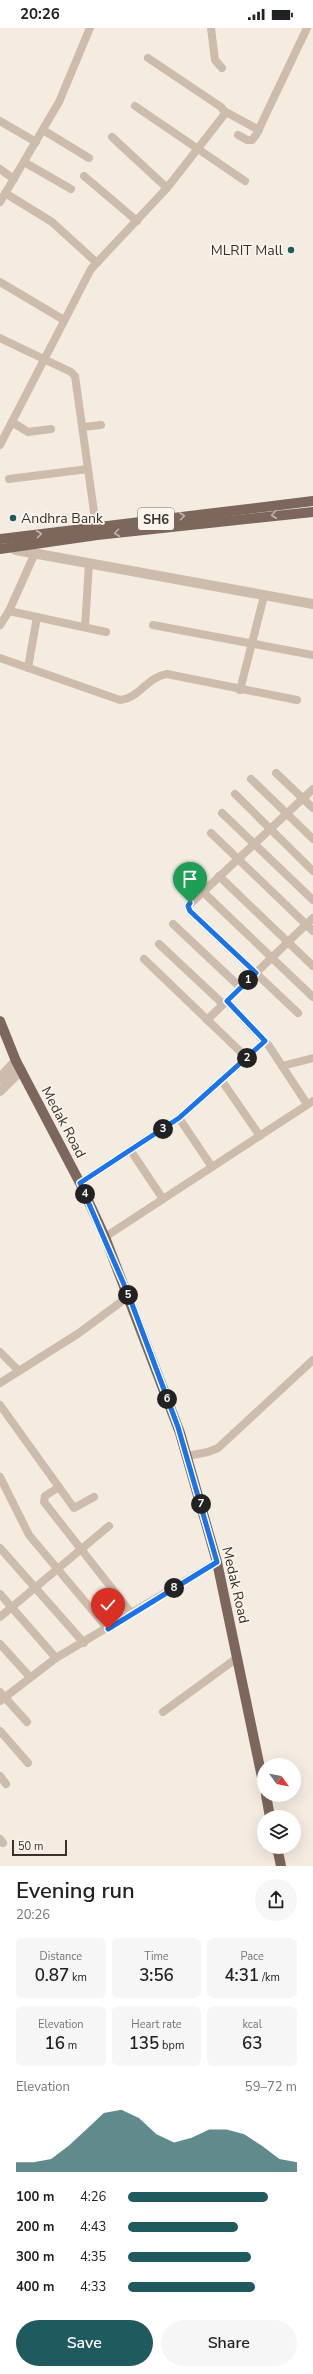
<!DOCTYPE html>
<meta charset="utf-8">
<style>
body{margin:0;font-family:"Nunito Sans",sans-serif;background:#f6f6f6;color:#202124;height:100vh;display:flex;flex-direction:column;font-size:15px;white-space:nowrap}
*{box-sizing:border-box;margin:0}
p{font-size:13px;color:#757577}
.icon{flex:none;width:22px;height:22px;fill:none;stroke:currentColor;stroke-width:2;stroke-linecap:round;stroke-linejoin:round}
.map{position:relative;height:1838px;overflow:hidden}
.drawer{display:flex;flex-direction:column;background:#fff;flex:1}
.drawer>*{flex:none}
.needle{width:26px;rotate:123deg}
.tools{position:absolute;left:257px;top:1730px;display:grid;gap:8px}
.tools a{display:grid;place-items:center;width:44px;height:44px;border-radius:50%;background:#fff;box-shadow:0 4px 16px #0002;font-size:20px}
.scale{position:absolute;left:12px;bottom:10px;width:55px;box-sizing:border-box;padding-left:4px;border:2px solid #3b302b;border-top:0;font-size:11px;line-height:14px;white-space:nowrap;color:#3b302b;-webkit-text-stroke:3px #fbf5ee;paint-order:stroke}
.pin{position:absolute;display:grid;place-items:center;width:34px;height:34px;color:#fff;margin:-41px -17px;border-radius:50% 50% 50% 0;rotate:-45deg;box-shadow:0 0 4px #0007}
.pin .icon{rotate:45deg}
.km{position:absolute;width:20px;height:20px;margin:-10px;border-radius:50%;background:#222;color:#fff;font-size:11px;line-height:20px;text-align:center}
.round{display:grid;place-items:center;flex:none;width:42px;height:42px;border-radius:21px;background:#f6f6f6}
.headline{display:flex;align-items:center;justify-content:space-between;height:68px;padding:0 16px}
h1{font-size:22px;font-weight:600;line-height:30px}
.metrics{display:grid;grid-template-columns:repeat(3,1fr);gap:6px;height:68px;padding:4px 16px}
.metrics div{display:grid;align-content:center;border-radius:6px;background:#f6f6f6;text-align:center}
.metrics b{font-size:17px;font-weight:600}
.metrics small{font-size:11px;font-weight:400}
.metrics p{font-size:11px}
.chart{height:112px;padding:8px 16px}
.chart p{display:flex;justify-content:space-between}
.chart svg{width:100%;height:72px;margin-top:4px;fill:#1f5a5e;opacity:.7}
.cta{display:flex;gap:8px;margin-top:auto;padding:8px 16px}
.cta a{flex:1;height:46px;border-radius:24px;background:#1f5a5e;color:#fff;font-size:16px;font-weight:600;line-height:46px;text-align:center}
.cta a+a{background:#f6f6f6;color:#202124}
ul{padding:0 16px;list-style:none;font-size:13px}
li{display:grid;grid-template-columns:64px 48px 1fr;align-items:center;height:30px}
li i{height:10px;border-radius:5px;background:#1f5a5e}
.status{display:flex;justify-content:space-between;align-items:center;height:28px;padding:0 20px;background:#fff;direction:ltr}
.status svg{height:11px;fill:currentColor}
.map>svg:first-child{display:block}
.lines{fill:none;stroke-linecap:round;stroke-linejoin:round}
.minor{stroke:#cdbbac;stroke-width:8}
.tertiary{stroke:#cdbbac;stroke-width:10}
.primary{stroke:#7d675c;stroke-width:10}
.oneway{stroke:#c2b5ac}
.route-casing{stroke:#fff;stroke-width:8}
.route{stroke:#1a73e8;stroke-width:5}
.poi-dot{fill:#1f5a5e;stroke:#fbf5ee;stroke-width:1.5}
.labels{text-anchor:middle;stroke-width:3.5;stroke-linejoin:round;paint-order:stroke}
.shield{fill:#fbf5ee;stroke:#756b66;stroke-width:1}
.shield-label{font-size:13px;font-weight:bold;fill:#3b302b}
.poi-label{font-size:14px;fill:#3b302b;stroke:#fbf5ee;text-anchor:end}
.street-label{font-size:14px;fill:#3b302b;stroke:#fbf5ee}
</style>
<div class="status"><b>20:26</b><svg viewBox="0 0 49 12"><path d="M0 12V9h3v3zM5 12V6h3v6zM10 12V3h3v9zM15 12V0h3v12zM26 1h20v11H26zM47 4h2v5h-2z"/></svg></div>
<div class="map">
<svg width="313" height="1838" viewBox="0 0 313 1838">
<rect width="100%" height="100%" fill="#f4ebe1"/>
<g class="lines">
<!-- minor -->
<g class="minor">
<polyline points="211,0 215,32 222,40"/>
<polyline points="135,78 245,153"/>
<polyline points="224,83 259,102"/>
<polyline points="0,93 36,114"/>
<polyline points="43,102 89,130"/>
<polyline points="238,107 247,112 252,112 256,107 307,0"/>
<polyline points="112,109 167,160"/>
<polyline points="24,134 71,161"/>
<polyline points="0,141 14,151"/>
<polyline points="84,148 137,193"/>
<polyline points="5,165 52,194 97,235"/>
<polyline points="0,174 59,74 90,0"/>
<polyline points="0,254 64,292"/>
<polyline points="0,310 71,344 75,348 96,498"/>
<polyline points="12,394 28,404 51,401"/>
<polyline points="83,399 101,397"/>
<polyline points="0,417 91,241 167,160 224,87 224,83 221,79 148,30"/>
<polyline points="9,451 88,441"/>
<polyline points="9,583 106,604"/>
<polyline points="0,597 9,583 35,525"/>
<polyline points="153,597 313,627"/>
<polyline points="85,599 89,535"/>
<path d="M 0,630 L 120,672 C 140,670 147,649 167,646 L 297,672"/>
<polyline points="28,640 37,589"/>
<polyline points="240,662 264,568"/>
<polyline points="276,745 313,780"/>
<polyline points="251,751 313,811"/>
<polyline points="235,766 313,843"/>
<polyline points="222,785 313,872"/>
<polyline points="211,805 313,903"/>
<polyline points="219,848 313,938"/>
<polyline points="202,863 313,969"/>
<polyline points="173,896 241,960"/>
<polyline points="159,916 223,976"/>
<polyline points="144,931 247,1030"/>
<polyline points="227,973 269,1018 307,1076"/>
<polyline points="298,985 190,883 188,878 313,761"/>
<polyline points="207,992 313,890"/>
<polyline points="282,1038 313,1030"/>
<polyline points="222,1053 260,1108"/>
<polyline points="179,1090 212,1139"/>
<polyline points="131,1123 163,1171"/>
<polyline points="80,1155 179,1090 265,1013"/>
<polyline points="105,1209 313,1073"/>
<polyline points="0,1324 19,1343"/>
<polyline points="0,1355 79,1305 129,1268"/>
<polyline points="0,1377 74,1480 94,1469"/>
<polyline points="187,1428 208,1424 218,1420 313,1332"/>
<polyline points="0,1449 29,1507 108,1601"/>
<polyline points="59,1459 45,1468 44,1474 132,1586"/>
<polyline points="0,1520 84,1615"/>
<polyline points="0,1566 56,1630"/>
<polyline points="0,1589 109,1498"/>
<polyline points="0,1616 30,1649"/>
<polyline points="0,1664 27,1694"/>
<polyline points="0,1673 56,1630 217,1534"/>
<polyline points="163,1684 237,1630"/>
<polyline points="0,1703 28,1735"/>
<polyline points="0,1748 6,1756"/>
<polyline points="0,1811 3,1815"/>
</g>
<!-- tertiary -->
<g class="tertiary">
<polyline points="11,519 16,522 313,576"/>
<polyline points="0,1050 16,1033"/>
<polyline points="0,1063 21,1042"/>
</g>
<!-- primary -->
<g class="primary">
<polyline points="0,511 313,473"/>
<polyline points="0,521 97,507 313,484"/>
<polyline points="0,993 16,1033 80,1155 105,1209 180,1405 217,1534 264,1759"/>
<polyline points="266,1767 270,1789"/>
<polyline points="277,1819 281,1838"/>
</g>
</g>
<!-- one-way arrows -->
<defs><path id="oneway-chevron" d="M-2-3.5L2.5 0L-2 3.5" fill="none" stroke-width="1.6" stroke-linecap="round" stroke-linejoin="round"/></defs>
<g class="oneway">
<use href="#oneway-chevron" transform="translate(274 487) rotate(173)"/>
<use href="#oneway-chevron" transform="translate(182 488) rotate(-7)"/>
<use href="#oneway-chevron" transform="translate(117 505) rotate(173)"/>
<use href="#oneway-chevron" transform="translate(39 506) rotate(-7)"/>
</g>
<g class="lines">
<defs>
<polyline id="route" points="108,1601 217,1534 178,1399 129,1268 80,1155 179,1090 265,1013 227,973 256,945 190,883 188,878 190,875"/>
</defs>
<!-- route casing -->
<use href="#route" class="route-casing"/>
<!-- route -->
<use href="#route" class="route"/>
</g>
<!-- markers -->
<g class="poi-dot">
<circle cx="291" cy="222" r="4"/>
<circle cx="13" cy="490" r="4"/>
</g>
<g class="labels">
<!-- shield labels -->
<rect class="shield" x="138" y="480" width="36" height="22" rx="3"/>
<g class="shield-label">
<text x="156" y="496">SH6</text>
</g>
<!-- poi labels -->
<g class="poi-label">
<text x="283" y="227">MLRIT Mall</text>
<text x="21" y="495" text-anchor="start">Andhra Bank</text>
</g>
<!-- street labels -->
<g class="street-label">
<text transform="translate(64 1094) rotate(62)" y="5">Medak Road</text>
<text transform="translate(236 1557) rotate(77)" y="5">Medak Road</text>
</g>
</g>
</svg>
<div class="tools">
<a><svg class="needle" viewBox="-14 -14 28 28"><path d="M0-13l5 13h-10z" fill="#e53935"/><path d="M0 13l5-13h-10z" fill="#757577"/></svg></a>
<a><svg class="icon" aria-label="layers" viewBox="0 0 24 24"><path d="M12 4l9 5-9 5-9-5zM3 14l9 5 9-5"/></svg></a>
</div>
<div class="scale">50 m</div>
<div class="pin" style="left:190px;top:875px;background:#1e9e55"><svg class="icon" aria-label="arrive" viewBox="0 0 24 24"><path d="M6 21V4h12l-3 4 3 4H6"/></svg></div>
<div class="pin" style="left:108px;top:1601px;background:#d93025"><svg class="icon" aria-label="check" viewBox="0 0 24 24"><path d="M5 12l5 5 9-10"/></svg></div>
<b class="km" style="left:248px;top:952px">1</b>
<b class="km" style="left:247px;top:1030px">2</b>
<b class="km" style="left:163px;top:1101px">3</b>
<b class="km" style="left:85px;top:1166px">4</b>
<b class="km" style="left:128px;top:1267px">5</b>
<b class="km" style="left:167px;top:1371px">6</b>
<b class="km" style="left:201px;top:1476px">7</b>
<b class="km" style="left:174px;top:1560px">8</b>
</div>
<section class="drawer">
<div class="headline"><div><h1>Evening run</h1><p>20:26</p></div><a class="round"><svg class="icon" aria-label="share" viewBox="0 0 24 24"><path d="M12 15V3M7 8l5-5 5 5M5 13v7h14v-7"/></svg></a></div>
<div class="metrics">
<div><p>Distance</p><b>0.87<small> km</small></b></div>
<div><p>Time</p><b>3:56</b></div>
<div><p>Pace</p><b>4:31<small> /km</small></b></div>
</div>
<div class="metrics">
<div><p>Elevation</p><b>16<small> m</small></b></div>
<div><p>Heart rate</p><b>135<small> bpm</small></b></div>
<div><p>kcal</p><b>63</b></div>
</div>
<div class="chart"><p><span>Elevation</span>59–72 m</p>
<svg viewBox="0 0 160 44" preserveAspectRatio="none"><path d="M0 44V38L10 38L20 36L30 28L40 18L50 8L60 6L70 11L80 21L90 26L100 23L110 18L120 18L130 21L140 28L150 36L160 38V44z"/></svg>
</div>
<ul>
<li><b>100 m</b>4:26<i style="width:83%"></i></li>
<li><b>200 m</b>4:43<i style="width:65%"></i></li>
<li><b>300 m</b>4:35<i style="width:73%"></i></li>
<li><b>400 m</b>4:33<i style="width:75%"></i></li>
</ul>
<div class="cta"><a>Save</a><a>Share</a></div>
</section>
